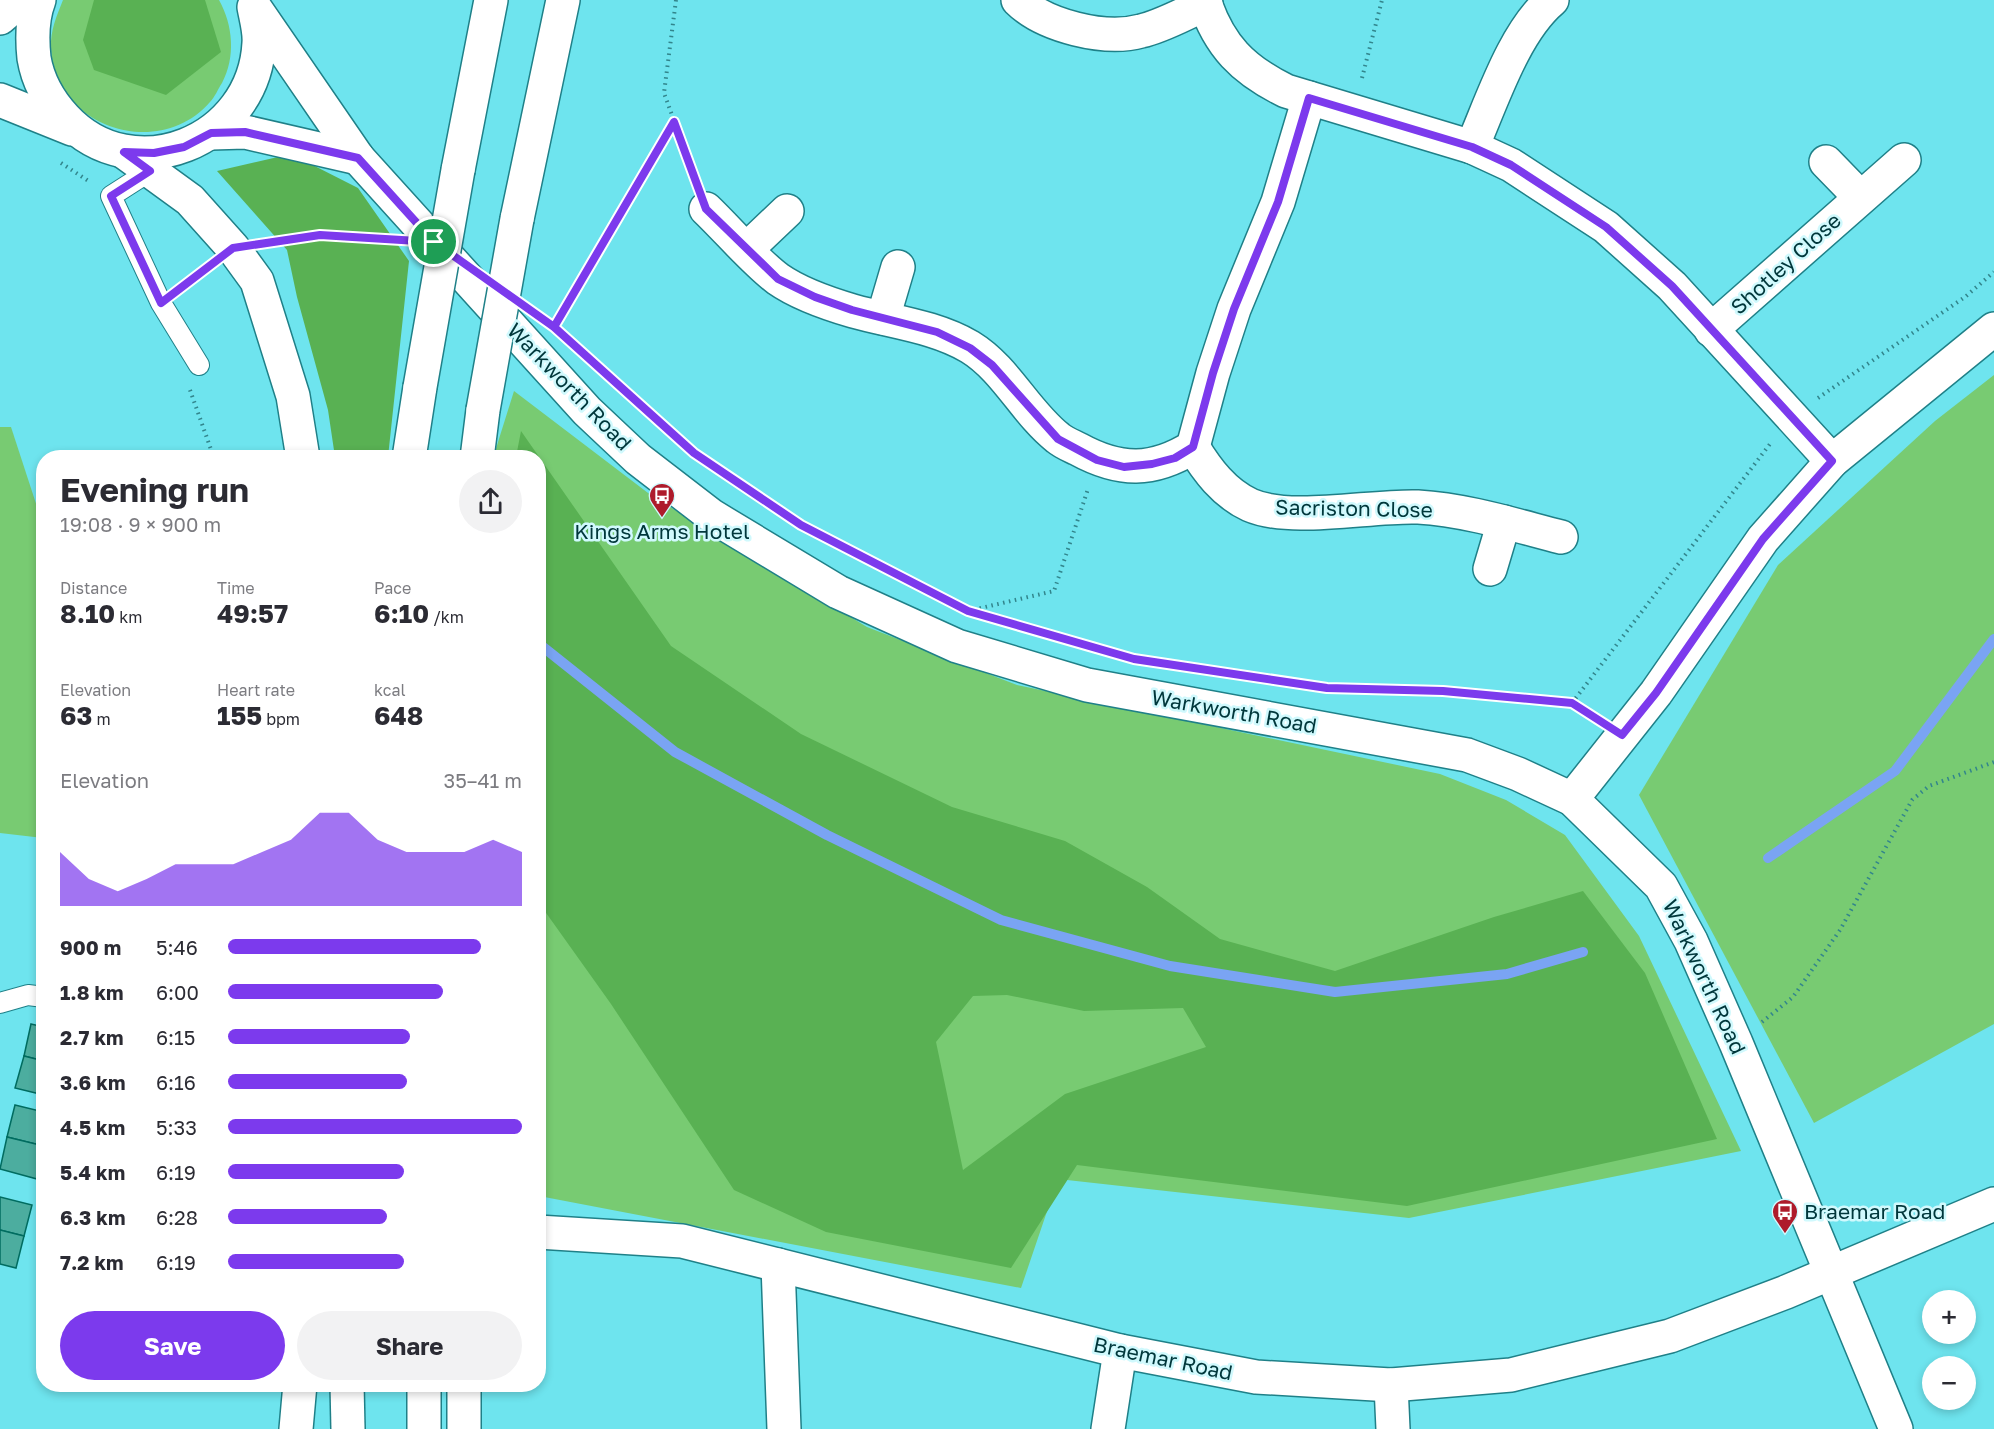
<!DOCTYPE html>
<meta charset="utf-8">
<style>
body{margin:0;font-family:"Golos Text",sans-serif;background:#f2f2f3;color:#2b2b33;height:100vh;display:flex;flex-direction:column;font-size:22px;white-space:nowrap}
*{box-sizing:border-box;margin:0}
p{font-size:20px;color:#7c7c81}
.icon{flex:none;width:33px;height:33px;fill:none;stroke:currentColor;stroke-width:2;stroke-linecap:round;stroke-linejoin:round}
.map{position:relative;flex:1;overflow:hidden}
.details{position:absolute;left:36px;top:450px;width:510px;height:942px;display:flex;flex-direction:column;background:#fff;border-radius:24px;box-shadow:0 3px 9px #0003}
.details>*{flex:none}
.controls{position:absolute;left:1922px;top:1290px;display:grid;gap:12px}
.controls a{display:grid;place-items:center;width:54px;height:54px;border-radius:50%;background:#fff;box-shadow:0 3px 9px #0003;font-size:30px}
.pin{position:absolute;display:grid;place-items:center;width:51px;height:51px;color:#fff;margin:-26px;border:3px solid #fff;border-radius:50%;box-shadow:0 2px 6px #0007}
.round{display:grid;place-items:center;flex:none;width:63px;height:63px;border-radius:32px;background:#f2f2f3}
.headline{display:flex;align-items:center;justify-content:space-between;height:102px;padding:0 24px}
h1{font-size:33px;font-weight:700;line-height:45px}
.figures{display:grid;grid-template-columns:repeat(3,1fr);gap:9px;height:102px;padding:6px 24px}
.figures div{display:grid;align-content:center}
.figures b{font-size:26px;font-weight:700}
.figures small{font-size:16px;font-weight:400}
.figures p{font-size:16px}
.chart{height:168px;padding:12px 24px}
.chart p{display:flex;justify-content:space-between}
.chart svg{width:100%;height:108px;margin-top:6px;fill:#7c3aed;opacity:.7}
.button{display:flex;gap:12px;margin-top:auto;padding:12px 24px}
.button a{flex:1;height:69px;border-radius:36px;background:#7c3aed;color:#fff;font-size:24px;font-weight:700;line-height:69px;text-align:center}
.button a+a{background:#f2f2f3;color:#2b2b33}
ul{padding:0 24px;list-style:none;font-size:20px}
li{display:grid;grid-template-columns:96px 72px 1fr;align-items:center;height:45px}
li i{height:15px;border-radius:8px;background:#7c3aed}
.map>svg:first-child{display:block}
.green{fill:#78cb72}
.forest{fill:#59b153;fill-rule:evenodd}
.lines{fill:none;stroke-linecap:round;stroke-linejoin:round}
.stream{stroke:#7aa4f3;stroke-width:10}
.building{fill:#4cad9f;stroke:#006c60;stroke-width:1.5}
.lane-casing{stroke:#1f8088;stroke-width:22}
.street-casing{stroke:#1f8088;stroke-width:36}
.secondary-casing{stroke:#1f8088;stroke-width:36}
.path{stroke:#32858c;stroke-width:4;stroke-dasharray:1.5 4.5;stroke-linecap:butt}
.lane{stroke:#fff;stroke-width:20}
.street{stroke:#fff;stroke-width:33}
.secondary{stroke:#fff;stroke-width:33}
.secondary-bridge-casing{stroke:#1f8088;stroke-width:36;stroke-linecap:butt}
.secondary-bridge{stroke:#fff;stroke-width:33}
.route-casing{stroke:#fff;stroke-width:12}
.route{stroke:#7c3aed;stroke-width:8}
.labels{text-anchor:middle;stroke-width:5;stroke-linejoin:round;paint-order:stroke}
.street-label{font-size:21px;fill:#00373b;stroke:#d0f9fd}
.poi-label{font-size:21px;fill:#00373b;stroke:#d0f9fd}
</style>
<div class="map">
<svg width="1994" height="1429" viewBox="0 0 1994 1429">
<rect width="100%" height="100%" fill="#6ee4ee"/>
<!-- green -->
<g class="green">
<path d="M 63,0 L 219,0 C 233,25 236,57 222,83 C 218,89 215,97 210,102 C 159,161 55,128 51,48 C 50,31 57,15 63,0 Z"/>
<polygon points="1994,375 1994,1024 1814,1123 1639,795 1778,565 1935,421"/>
<polygon points="514,391 652,496 867,627 1017,685 1440,774 1506,800 1565,835 1639,936 1741,1151 1409,1218 1058,1179 1021,1288 539,1196 538,458 493,458"/>
<polygon points="0,427 11,427 43,525 43,838 0,833"/>
</g>
<!-- forest -->
<g class="forest">
<polygon points="94,0 205,0 221,52 166,95 94,70 83,40"/>
<polygon points="291,154 358,188 409,261 388,457 335,457 328,410 297,297 287,250 217,171"/>
<path d="M 521,431 L 671,646 L 801,734 L 952,807 L 1065,841 L 1147,887 L 1220,939 L 1335,971 L 1494,917 L 1583,891 L 1645,973 L 1717,1139 L 1407,1206 L 1077,1165 L 1011,1268 L 826,1232 L 734,1190 L 611,1004 L 539,903 L 538,458 L 516,457 ZM 1007,995 L 1084,1011 L 1183,1008 L 1206,1047 L 1065,1094 L 963,1170 L 936,1042 L 973,996 Z"/>
</g>
<g class="lines">
<!-- stream -->
<g class="stream">
<polyline points="538,643 675,752 827,835 1001,920 1170,966 1335,992 1507,974 1583,952"/>
<polyline points="1768,858 1895,771 1994,639"/>
</g>
</g>
<!-- building -->
<g class="building">
<polygon points="31,1024 44,1027 44,1061 24,1056"/>
<polygon points="24,1056 44,1061 44,1095 15,1088"/>
<polygon points="15,1105 44,1112 44,1146 7,1137"/>
<polygon points="7,1137 44,1146 37,1179 0,1169"/>
<polygon points="0,1197 32,1205 24,1236 0,1230"/>
<polygon points="0,1230 24,1236 16,1268 0,1264"/>
</g>
<g class="lines">
<defs>
<g id="lane">
<polyline points="150,171 111,196 161,303 199,365"/>
<polyline points="0,1003 28,995 44,997"/>
</g>
<g id="street">
<path d="M 1018,0 C 1044,26 1105,41 1141,31 C 1163,26 1185,13 1206,4"/>
<path d="M 1204,0 C 1219,46 1243,70 1286,91 L 1472,147 L 1511,165 L 1606,227 L 1672,286 L 1832,461"/>
<path d="M 1472,147 C 1492,101 1514,32 1552,0"/>
<polyline points="1826,162 1860,197"/>
<path d="M 706,209 C 727,229 755,262 778,279 C 798,293 829,304 853,311 C 892,322 934,326 970,347 C 1006,369 1025,412 1058,438 C 1064,443 1072,446 1078,449 C 1120,472 1153,472 1193,447 L 1213,373 L 1234,309 L 1278,202 L 1309,98"/>
<polyline points="747,249 787,211"/>
<polyline points="883,318 898,267"/>
<polyline points="1711,330 1904,160"/>
<path d="M 1193,447 C 1207,470 1224,493 1250,505 C 1291,523 1372,505 1418,507 C 1467,510 1514,525 1561,537"/>
<polyline points="1490,569 1504,522"/>
<polyline points="1572,799 1656,693 1763,539 1832,461 1994,329"/>
<polyline points="538,1232 682,1241 1120,1351 1256,1377 1391,1385 1511,1375 1670,1336 1786,1292 1994,1204"/>
<polyline points="778,1265 784,1429"/>
<polyline points="464,1384 464,1429"/>
<polyline points="1391,1385 1393,1429"/>
<polyline points="296,1429 300,1384"/>
<polyline points="1108,1429 1120,1351"/>
</g>
<g id="secondary">
<path d="M 39,0 C 32,18 32,39 34,58 C 38,82 49,101 65,118 C 133,191 254,142 259,43 C 260,32 256,18 254,7"/>
<polyline points="255,8 358,158 587,411 638,459 712,516 838,592 957,646 1087,685 1467,755 1518,774 1572,799 1661,886 1691,941 1736,1043 1896,1429"/>
<polyline points="0,18 21,0"/>
<polyline points="0,100 72,129"/>
<polyline points="211,133 245,132 358,158"/>
<polyline points="124,152 190,200 233,248 257,281 293,396 303,458"/>
<polyline points="458,170 491,0"/>
<polyline points="517,219 563,0"/>
<polyline points="409,458 420,387"/>
<polyline points="477,458 483,410"/>
<polyline points="347,1384 348,1429"/>
<polyline points="424,1384 424,1429"/>
</g>
</defs>
<!-- lane casing -->
<use href="#lane" class="lane-casing"/>
<!-- street casing -->
<use href="#street" class="street-casing"/>
<!-- secondary casing -->
<use href="#secondary" class="secondary-casing"/>
<!-- path -->
<g class="path">
<polyline points="676,0 664,93 695,179"/>
<polyline points="1362,78 1382,0"/>
<polyline points="61,163 90,182"/>
<polyline points="270,243 319,235 385,239"/>
<polyline points="182,287 207,268"/>
<polyline points="555,326 674,122"/>
<polyline points="590,360 694,453 801,525 963,609"/>
<polyline points="190,390 214,458"/>
<polyline points="1818,398 1965,297 1994,272"/>
<polyline points="968,611 1054,591 1088,489"/>
<polyline points="985,616 1113,653"/>
<polyline points="1206,670 1327,688 1443,691 1572,703 1594,717"/>
<polyline points="1572,703 1770,444"/>
<polyline points="1762,1022 1793,997 1840,930 1912,800 1929,786 1994,762"/>
</g>
<!-- lane -->
<use href="#lane" class="lane"/>
<!-- street -->
<use href="#street" class="street"/>
<!-- secondary -->
<use href="#secondary" class="secondary"/>
<defs>
<g id="secondary-bridge">
<polyline points="420,387 458,170"/>
<polyline points="483,410 517,219"/>
</g>
</defs>
<!-- secondary-bridge casing -->
<use href="#secondary-bridge" class="secondary-bridge-casing"/>
<!-- secondary-bridge -->
<use href="#secondary-bridge" class="secondary-bridge"/>
</g>
<g class="lines">
<defs>
<polyline id="route" points="434,242 320,235 233,248 161,303 111,196 150,171 124,152 154,153 184,147 211,133 245,132 358,158 434,242 554,327 694,453 801,525 968,611 1134,659 1327,688 1443,691 1572,703 1622,735 1656,693 1763,539 1832,461 1672,286 1606,227 1511,165 1472,147 1309,98 1278,202 1234,309 1213,373 1193,447 1175,458 1152,464 1124,467 1097,460 1058,439 992,365 970,348 937,332 852,310 815,297 778,279 706,209 674,122 554,327 434,242"/>
</defs>
<!-- route casing -->
<use href="#route" class="route-casing"/>
<!-- route -->
<use href="#route" class="route"/>
</g>
<!-- icons -->
<defs>
<symbol id="bus-pin" viewBox="-11 -11 22 30"><path d="M0 17L-7.5 6A9.5 9.5 0 1 1 7.5 6Z" fill="#ae1b2b" stroke="#d0f9fd"/><path d="M-5-6H5V4H4V6H2V4H-2V6H-4V4H-5ZM-3.5-4V0h7V-4ZM-3.5 1.2v1.5H-2V1.2ZM2 1.2v1.5H3.5V1.2Z" fill="#fff"/></symbol>
</defs>
<g fill-rule="evenodd">
<use href="#bus-pin" x="647" y="481" width="30" height="40"/>
<use href="#bus-pin" x="1770" y="1197" width="30" height="40"/>
</g>
<g class="labels">
<!-- street labels -->
<g class="street-label">
<text transform="translate(1786 264) rotate(-42)" y="7">Shotley Close</text>
<text transform="translate(569 387) rotate(46)" y="7">Warkworth Road</text>
<text transform="translate(1354 509) rotate(1)" y="7">Sacriston Close</text>
<text transform="translate(1234 712) rotate(10)" y="7">Warkworth Road</text>
<text transform="translate(1704 977) rotate(65)" y="7">Warkworth Road</text>
<text transform="translate(1163 1359) rotate(12)" y="7">Braemar Road</text>
</g>
<!-- poi labels -->
<g class="poi-label">
<text x="662" y="539">Kings Arms Hotel</text>
<text x="1804" y="1219" text-anchor="start">Braemar Road</text>
</g>
</g>
</svg>
<div class="controls">
<a>+</a>
<a>−</a>
</div>
<div class="pin" style="left:434px;top:242px;background:#1e9e55"><svg class="icon" aria-label="arrive" viewBox="0 0 24 24"><path d="M6 21V4h12l-3 4 3 4H6"/></svg></div>
<section class="details">
<div class="headline"><div><h1>Evening run</h1><p>19:08 · 9 × 900 m</p></div><a class="round"><svg class="icon" aria-label="share" viewBox="0 0 24 24"><path d="M12 15V3M7 8l5-5 5 5M5 13v7h14v-7"/></svg></a></div>
<div class="figures">
<div><p>Distance</p><b>8.10<small> km</small></b></div>
<div><p>Time</p><b>49:57</b></div>
<div><p>Pace</p><b>6:10<small> /km</small></b></div>
</div>
<div class="figures">
<div><p>Elevation</p><b>63<small> m</small></b></div>
<div><p>Heart rate</p><b>155<small> bpm</small></b></div>
<div><p>kcal</p><b>648</b></div>
</div>
<div class="chart"><p><span>Elevation</span>35–41 m</p>
<svg viewBox="0 0 160 44" preserveAspectRatio="none"><path d="M0 44V22L10 33L20 38L30 33L40 27L50 27L60 27L70 22L80 17L90 6L100 6L110 17L120 22L130 22L140 22L150 17L160 22V44z"/></svg>
</div>
<ul>
<li><b>900 m</b>5:46<i style="width:86%"></i></li>
<li><b>1.8 km</b>6:00<i style="width:73%"></i></li>
<li><b>2.7 km</b>6:15<i style="width:62%"></i></li>
<li><b>3.6 km</b>6:16<i style="width:61%"></i></li>
<li><b>4.5 km</b>5:33<i style="width:100%"></i></li>
<li><b>5.4 km</b>6:19<i style="width:60%"></i></li>
<li><b>6.3 km</b>6:28<i style="width:54%"></i></li>
<li><b>7.2 km</b>6:19<i style="width:60%"></i></li>
</ul>
<div class="button"><a>Save</a><a>Share</a></div>
</section>
</div>
